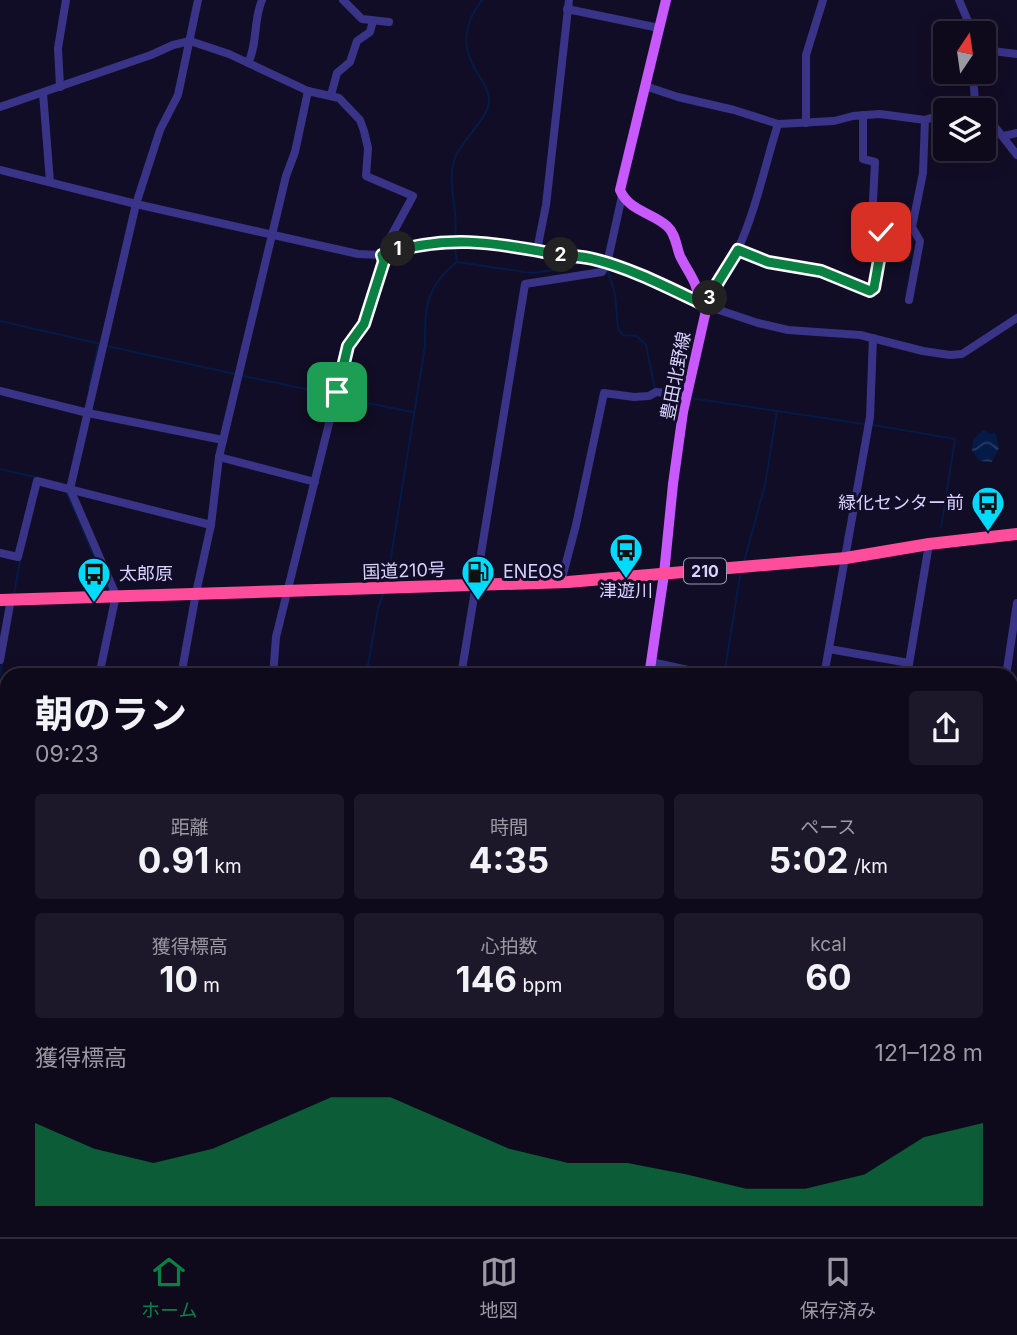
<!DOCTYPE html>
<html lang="ja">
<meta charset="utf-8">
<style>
body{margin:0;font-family:Inter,"Noto Sans JP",sans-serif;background:#1c1829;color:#f1f3f6;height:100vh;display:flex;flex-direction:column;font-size:26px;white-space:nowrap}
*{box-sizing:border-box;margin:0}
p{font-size:23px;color:#9b9aa3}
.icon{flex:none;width:38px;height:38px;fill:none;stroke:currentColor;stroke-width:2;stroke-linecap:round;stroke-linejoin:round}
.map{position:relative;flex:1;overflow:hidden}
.side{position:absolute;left:0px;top:668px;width:1018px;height:569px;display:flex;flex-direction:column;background:#0e0a1c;border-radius:21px 21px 0 0;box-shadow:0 4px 18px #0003,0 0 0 2px #2e2b3b}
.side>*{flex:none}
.needle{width:46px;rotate:13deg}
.buttons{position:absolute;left:933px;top:21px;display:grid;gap:14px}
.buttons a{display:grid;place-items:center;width:63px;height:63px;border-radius:7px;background:#0e0a1c;box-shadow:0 4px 18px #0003,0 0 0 2px #2e2b3b;font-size:35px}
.pin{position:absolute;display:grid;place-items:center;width:60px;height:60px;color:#fff;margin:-30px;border-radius:14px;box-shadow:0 4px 10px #0006}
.km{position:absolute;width:35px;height:35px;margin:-18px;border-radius:50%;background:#222;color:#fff;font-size:19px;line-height:35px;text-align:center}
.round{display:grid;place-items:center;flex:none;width:74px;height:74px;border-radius:7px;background:#1c1829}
.overview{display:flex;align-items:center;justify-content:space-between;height:119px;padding:0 35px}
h1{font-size:38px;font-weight:700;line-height:52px}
.metrics{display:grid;grid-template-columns:repeat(3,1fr);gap:10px;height:119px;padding:7px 35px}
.metrics div{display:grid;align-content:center;border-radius:7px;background:#1c1829;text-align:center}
.metrics b{font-size:35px;font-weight:700}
.metrics small{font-size:19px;font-weight:400}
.metrics p{font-size:19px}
.chart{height:196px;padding:14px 35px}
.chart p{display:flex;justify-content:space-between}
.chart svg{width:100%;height:126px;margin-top:7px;fill:#0b8043;opacity:.7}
.dock{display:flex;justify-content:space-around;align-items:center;height:98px;border-top:2px solid #2e2b3b;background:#0e0a1c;font-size:19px;color:#9b9aa3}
.dock a{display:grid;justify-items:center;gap:4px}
.dock .current{color:#0b8043}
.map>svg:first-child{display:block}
.water{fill:url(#water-waves)}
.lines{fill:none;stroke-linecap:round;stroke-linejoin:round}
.stream{stroke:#051b47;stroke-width:2}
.river{stroke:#051b47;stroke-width:10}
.minor{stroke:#3a3489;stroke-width:8}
.major{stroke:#c759ff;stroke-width:10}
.highway{stroke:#ff4d9c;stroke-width:12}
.rail-casing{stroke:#00dafd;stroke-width:4.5}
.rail{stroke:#120d26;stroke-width:2;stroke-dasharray:5;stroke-linecap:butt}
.route-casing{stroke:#fff;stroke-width:14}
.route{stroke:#0b8043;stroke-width:9}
.labels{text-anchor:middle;stroke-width:6;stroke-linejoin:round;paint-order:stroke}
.shield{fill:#120d26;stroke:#9d97be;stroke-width:2}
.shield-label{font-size:16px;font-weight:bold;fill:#d9d2ff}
.street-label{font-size:18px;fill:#d9d2ff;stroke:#120d26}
.poi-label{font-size:18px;fill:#d9d2ff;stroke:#120d26;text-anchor:start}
</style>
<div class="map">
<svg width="1017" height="1237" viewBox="0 0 1017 1237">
<defs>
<pattern id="water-waves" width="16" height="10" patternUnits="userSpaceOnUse" patternTransform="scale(1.75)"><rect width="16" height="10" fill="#051b47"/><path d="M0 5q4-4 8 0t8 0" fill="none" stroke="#293b63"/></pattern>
</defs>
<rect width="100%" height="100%" fill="#120d26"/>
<!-- water -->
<polygon class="water" points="983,430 991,434 995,432 999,448 992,462 980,461 972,451 973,440"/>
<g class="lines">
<!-- stream -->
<g class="stream">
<path d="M 455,237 C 459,211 446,184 455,158 C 462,139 491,117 489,98 C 488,86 480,79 475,69 C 461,45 465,21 482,0"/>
<polyline points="454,243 457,261"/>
<polyline points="608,272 615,294 618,329 623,335 637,336 646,345 655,389"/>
<polyline points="0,321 101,344"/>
<polyline points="107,346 235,374"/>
<polyline points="243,376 334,395"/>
<polyline points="89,388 98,346"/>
<polyline points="339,397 412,412"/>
<polyline points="690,398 864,424"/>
<polyline points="873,425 955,439 941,528"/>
<polyline points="0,469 35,477"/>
<polyline points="67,493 109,591"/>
<polyline points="844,541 846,531"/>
<polyline points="744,562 765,485 777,411"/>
<path d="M 387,582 L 425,346 C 425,308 425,287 457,262 L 531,273 L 562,269 L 583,261 L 600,268"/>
<polyline points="14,594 20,561"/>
<polyline points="0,675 2,663"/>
<polyline points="366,676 378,609 383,594"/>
<polyline points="724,676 740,576"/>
</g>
<!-- river -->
<polyline class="river" points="1017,1120 1017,1138"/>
<!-- minor -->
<g class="minor">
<polyline points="343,0 362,19 389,22"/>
<polyline points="959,0 973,33"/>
<polyline points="567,9 659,28"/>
<polyline points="984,50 1017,54"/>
<path d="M 248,63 C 258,43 253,21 262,0"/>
<polyline points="973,72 975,103 981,110"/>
<polyline points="645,86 678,97 734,110 778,124 834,121 853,116 880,114 925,120 945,113"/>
<polyline points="60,87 58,48 66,0"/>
<polyline points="43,93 50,182"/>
<polyline points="331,95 337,73 350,62 357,41 370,32 373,21"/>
<polyline points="0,107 151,55 173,45 190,41 229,54 308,91 339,98 360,120 364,131 368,148 366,176 413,196 383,251 381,255 384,261 364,324 348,347 276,637 273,676"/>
<polyline points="953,110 975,103"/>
<polyline points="984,113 1017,155"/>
<polyline points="806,123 806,55 823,0"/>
<path d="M 778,124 C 765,165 756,210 738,249 C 729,268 715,286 707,306 L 758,323 L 788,330 L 860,335 L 923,351 L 950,355 L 962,354 L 1017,318"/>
<polyline points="1004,136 1017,133"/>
<polyline points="0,170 136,204 358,254 381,255 403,248 457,240 493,242 591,259 650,280 698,302"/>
<polyline points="537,250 546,205 569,0"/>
<polyline points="738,250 768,262 821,271 870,291 874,288 883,238 877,222 873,201 875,162 863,159 863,115"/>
<polyline points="909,300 920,241 912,227 923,173 925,120"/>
<polyline points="0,391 88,413 223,440"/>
<polyline points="219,457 315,482"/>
<polyline points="0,553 18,557 37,481 211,525"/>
<polyline points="561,582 576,525 604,393 634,397 649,396 656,392 686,395"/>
<polyline points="829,649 909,663"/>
<polyline points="0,660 11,599"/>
<polyline points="651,662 716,676"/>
<polyline points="99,676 116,595 70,489 136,204 160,130 178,95 198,0"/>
<polyline points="181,676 196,593 211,525 219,457 286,176 295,152 308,91"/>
<polyline points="461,676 525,284 602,272 607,264 622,196"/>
<polyline points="824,676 870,417 873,338"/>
<polyline points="907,676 929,544"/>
<polyline points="1006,676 1017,603"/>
<polyline points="1012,732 1017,733"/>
<polyline points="1012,782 1017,783"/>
<polyline points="1012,834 1017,835"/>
<polyline points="0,1047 7,1021"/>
<polyline points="1012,1114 1017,1100"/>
<polyline points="0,1172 7,1174"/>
<polyline points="339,1230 343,1237"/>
<polyline points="73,1237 77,1230"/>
<polyline points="242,1237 243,1230"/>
<polyline points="447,1237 448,1230"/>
<polyline points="806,1237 807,1230"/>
<polyline points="902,1237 902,1230"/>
<polyline points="984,1237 985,1230"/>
</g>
<!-- major -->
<g class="major">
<path d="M 649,676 L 664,574 L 673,484 L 683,412 L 707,306 L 698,302 C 700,285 687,271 680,256 C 676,246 676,234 667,226 C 651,212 629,211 620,190 L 666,0"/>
<polyline points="0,1097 7,1101"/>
<polyline points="289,1230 304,1237"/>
<polyline points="545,1237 545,1230"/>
</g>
<!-- highway -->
<polyline class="highway" points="0,600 568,582 846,558 929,544 1017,534"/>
<defs>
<g id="rail">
<polyline points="1012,934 1017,932"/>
<polyline points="0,1031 7,1032"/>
</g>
</defs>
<!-- rail casing -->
<use href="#rail" class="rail-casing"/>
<!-- rail -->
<use href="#rail" class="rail"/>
</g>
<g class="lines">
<defs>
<path id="route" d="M 337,392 L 348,346 L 364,324 L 384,261 L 382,255 C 444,234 493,242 555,254 C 568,256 581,256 593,259 C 631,268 671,289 707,306 L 715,287 L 738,250 L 768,262 L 821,271 L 870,291 L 874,288 L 883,238 L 881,232"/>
</defs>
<!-- route casing -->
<use href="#route" class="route-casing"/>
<!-- route -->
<use href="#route" class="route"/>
</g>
<!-- icons -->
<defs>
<symbol id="bus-pin" viewBox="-11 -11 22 30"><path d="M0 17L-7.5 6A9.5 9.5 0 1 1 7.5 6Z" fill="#00dafd" stroke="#120d26"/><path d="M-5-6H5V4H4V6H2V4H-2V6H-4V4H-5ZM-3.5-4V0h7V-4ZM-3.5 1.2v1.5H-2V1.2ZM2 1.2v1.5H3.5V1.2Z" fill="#111"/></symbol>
<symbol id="fuel-pin" viewBox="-11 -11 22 30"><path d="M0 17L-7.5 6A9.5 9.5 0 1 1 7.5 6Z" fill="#00dafd" stroke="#120d26"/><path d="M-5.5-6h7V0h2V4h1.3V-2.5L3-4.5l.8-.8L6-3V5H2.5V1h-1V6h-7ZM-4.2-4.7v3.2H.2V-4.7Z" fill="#111"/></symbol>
</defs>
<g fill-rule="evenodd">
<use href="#bus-pin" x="969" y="484" width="38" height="52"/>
<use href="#bus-pin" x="607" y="531" width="38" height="52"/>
<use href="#fuel-pin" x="459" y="553" width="38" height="52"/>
<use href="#bus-pin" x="75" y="555" width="38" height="52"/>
</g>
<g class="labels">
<!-- shield labels -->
<rect class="shield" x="684" y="558.5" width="42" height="25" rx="5"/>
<g class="shield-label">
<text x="705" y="577">210</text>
</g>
<!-- street labels -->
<g class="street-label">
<text transform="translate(676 376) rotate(-79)" y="6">豊田北野線</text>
<text transform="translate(404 571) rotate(-2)" y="6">国道210号</text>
</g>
<!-- poi labels -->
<g class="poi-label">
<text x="964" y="509" text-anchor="end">緑化センター前</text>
<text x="503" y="578">ENEOS</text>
<text x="119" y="580">太郎原</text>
<text x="626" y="597" text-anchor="middle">津遊川</text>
</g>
</g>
</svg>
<div class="buttons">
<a><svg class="needle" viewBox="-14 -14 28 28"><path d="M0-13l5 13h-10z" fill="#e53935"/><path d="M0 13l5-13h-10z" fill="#9b9aa3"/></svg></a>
<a><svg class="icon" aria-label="layers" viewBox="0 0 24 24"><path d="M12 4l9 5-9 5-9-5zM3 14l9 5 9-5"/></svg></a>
</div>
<div class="pin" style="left:337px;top:392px;background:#1e9e55"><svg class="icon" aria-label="arrive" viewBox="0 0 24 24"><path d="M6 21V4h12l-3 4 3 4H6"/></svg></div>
<div class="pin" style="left:881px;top:232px;background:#d93025"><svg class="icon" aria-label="check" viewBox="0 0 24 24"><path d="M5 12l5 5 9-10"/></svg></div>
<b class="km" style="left:398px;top:249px">1</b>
<b class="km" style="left:561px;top:255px">2</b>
<b class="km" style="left:710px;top:298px">3</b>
<section class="side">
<div class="overview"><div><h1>朝のラン</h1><p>09:23</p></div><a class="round"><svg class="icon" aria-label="share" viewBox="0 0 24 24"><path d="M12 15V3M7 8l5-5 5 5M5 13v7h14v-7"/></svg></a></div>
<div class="metrics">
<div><p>距離</p><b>0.91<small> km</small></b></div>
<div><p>時間</p><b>4:35</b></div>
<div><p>ペース</p><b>5:02<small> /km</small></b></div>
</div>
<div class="metrics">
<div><p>獲得標高</p><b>10<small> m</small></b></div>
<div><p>心拍数</p><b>146<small> bpm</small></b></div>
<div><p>kcal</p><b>60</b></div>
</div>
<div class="chart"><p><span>獲得標高</span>121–128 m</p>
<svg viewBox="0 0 160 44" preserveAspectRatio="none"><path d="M0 44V15L10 24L20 29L30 24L40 15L50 6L60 6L70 15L80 24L90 29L100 29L110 33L120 38L130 38L140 33L150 20L160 15V44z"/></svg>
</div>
</section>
</div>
<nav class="dock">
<a class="current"><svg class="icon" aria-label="home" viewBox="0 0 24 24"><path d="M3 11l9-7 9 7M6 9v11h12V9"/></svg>ホーム</a>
<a><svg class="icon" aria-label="map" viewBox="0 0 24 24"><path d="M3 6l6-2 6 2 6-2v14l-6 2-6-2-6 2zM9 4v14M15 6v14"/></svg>地図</a>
<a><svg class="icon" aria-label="saved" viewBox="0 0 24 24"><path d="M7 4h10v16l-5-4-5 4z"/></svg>保存済み</a>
</nav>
